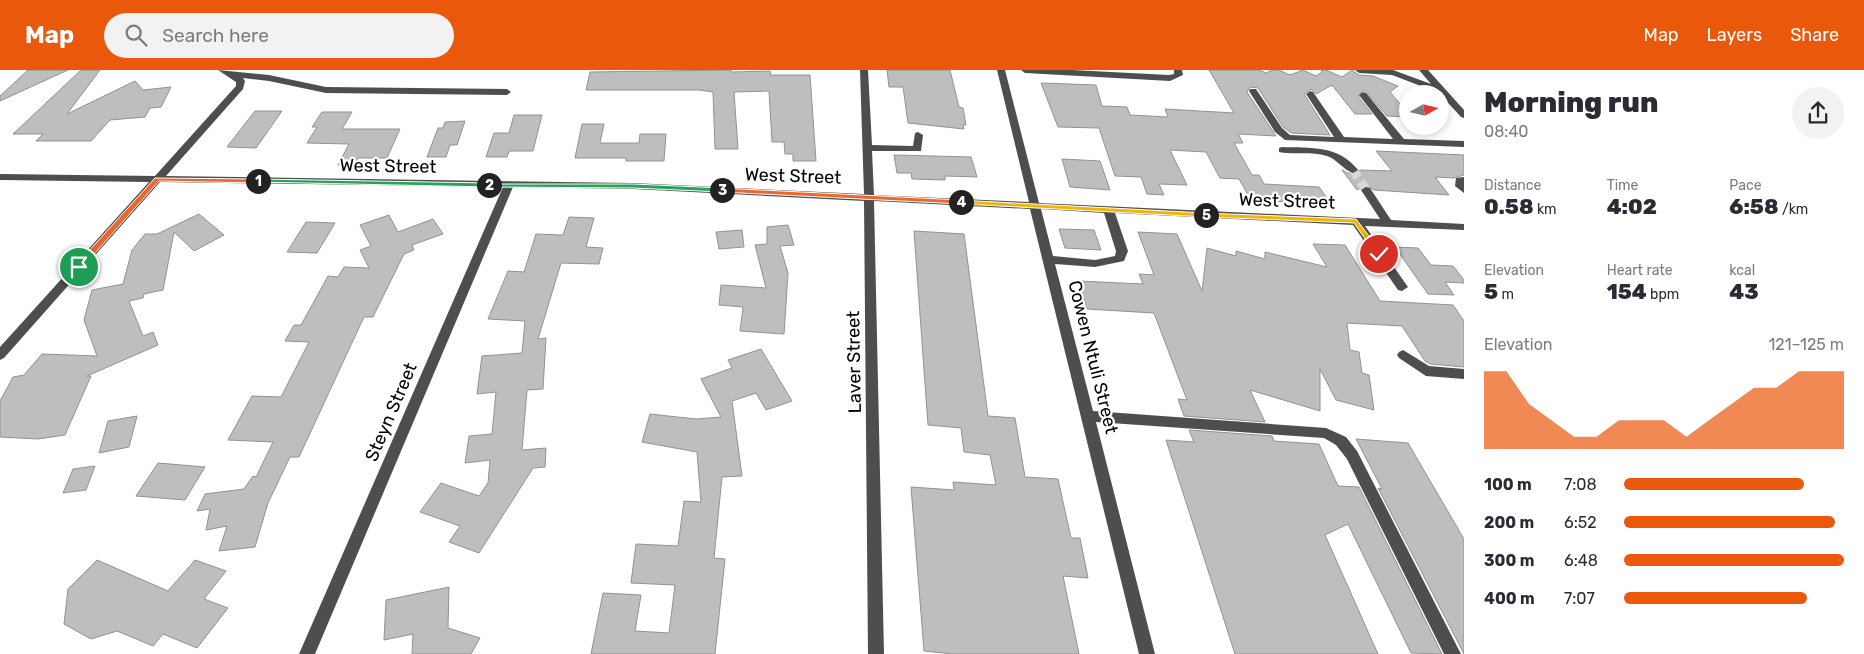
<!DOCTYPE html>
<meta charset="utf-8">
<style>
body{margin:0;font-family:Rubik,sans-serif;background:#f2f2f3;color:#2b2b33;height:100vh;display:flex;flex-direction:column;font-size:19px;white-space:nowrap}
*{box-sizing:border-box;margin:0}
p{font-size:16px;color:#7c7c81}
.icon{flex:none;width:28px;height:28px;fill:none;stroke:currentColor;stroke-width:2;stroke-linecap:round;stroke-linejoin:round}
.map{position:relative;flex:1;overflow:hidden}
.side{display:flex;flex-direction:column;background:#fff;width:400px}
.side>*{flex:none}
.needle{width:32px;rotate:82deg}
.fabs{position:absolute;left:1399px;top:15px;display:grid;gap:10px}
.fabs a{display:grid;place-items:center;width:50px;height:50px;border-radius:50%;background:#fff;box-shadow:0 2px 8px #0003;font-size:25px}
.pin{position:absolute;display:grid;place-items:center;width:42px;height:42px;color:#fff;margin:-21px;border:2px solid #fff;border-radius:50%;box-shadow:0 1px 5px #0007}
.km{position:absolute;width:25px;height:25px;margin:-12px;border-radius:50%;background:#222;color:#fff;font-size:14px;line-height:25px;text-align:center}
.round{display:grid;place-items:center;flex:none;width:52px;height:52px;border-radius:26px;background:#f2f2f3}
.overview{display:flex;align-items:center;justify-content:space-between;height:85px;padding:0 20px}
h1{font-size:28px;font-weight:800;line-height:38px}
.figures{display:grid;grid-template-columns:repeat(3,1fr);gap:8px;height:85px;padding:5px 20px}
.figures div{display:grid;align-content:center}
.figures b{font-size:21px;font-weight:800}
.figures small{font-size:14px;font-weight:400}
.figures p{font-size:14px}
.chart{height:140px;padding:10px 20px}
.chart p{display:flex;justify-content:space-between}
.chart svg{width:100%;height:90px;margin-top:5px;fill:#ea580c;opacity:.7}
ul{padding:0 20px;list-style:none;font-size:16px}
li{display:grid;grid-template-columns:80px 60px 1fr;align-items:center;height:38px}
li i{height:12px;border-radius:6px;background:#ea580c}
header{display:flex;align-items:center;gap:30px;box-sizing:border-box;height:70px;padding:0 25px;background:#ea580c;color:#fff}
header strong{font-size:24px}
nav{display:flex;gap:28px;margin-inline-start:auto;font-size:18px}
.search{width:350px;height:45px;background:#f2f2f3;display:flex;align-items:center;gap:12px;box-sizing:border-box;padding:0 18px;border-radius:28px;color:#7c7c81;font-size:19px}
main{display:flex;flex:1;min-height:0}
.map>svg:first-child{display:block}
.building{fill:#bebebe;stroke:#929292}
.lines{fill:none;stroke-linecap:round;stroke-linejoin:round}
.minor-tunnel{stroke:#d9d9d9;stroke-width:9;stroke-dasharray:9 5;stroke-linecap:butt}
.minor{fill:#4e4e4e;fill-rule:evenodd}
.split-1{fill:#f0652b;stroke:#fff}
.split-2{fill:#22a559;stroke:#fff}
.split-3{fill:#22a559;stroke:#fff}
.split-4{fill:#f0652b;stroke:#fff}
.split-5{fill:#f5b400;stroke:#fff}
.split-6{fill:#f5b400;stroke:#fff}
.labels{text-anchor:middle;stroke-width:4.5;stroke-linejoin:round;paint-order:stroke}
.street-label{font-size:18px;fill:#000;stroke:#fff}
</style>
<header>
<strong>Map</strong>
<div class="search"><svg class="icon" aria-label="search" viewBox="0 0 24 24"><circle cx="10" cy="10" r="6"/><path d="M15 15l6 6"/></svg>Search here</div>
<nav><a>Map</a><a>Layers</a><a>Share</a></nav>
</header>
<main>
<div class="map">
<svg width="1464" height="584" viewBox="0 0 1464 584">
<rect width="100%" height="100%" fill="#fff"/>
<!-- building -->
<g class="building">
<polygon points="28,0 68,0 0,31 0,26"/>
<polygon points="81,0 100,0 67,44 135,11 143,20 171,17 161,37 150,38 145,47 110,50 91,71 36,71 43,64 13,64"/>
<polygon points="731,0 731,2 770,1 771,5 810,5 816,91 793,91 793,84 785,84 784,72 772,72 769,21 734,22 738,79 715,79 713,22 699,20 586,20 590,2"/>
<polygon points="887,0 950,0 959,37 963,38 966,55 963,55 964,59 908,53 903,17 889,17"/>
<polygon points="1209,0 1259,0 1266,3 1272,0 1279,0 1290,5 1303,0 1316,6 1322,2 1321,0 1326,0 1342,7 1352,0 1359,5 1373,6 1398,16 1390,22 1408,43 1408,47 1387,46 1364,20 1358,26 1372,44 1355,44 1332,15 1316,24 1311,19 1304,24 1330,65 1291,63 1283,57 1258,18 1250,17 1247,22 1276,66 1238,64 1243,73 1234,73 1252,105 1259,105 1264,114 1319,117 1331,134 1251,130 1239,109 1220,108 1206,82 1170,80 1187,115 1159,114 1164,125 1147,124 1141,107 1115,106 1099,58 1058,57 1041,13 1096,15 1102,36 1127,37 1130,45 1168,47 1165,39 1234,43"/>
<polygon points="255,41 282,41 256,78 227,77"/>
<polygon points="322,42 352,42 342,59 400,59 387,88 358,88 354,95 338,95 349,74 307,73 317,57 312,57"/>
<polygon points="514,45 542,45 533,81 509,81 507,87 486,87 494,63 509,63"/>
<polygon points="465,51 457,75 450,75 446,87 427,87 438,58 443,58 445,52"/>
<polygon points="582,54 604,54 600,73 639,73 640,64 666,64 664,91 626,91 626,88 575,88"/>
<polygon points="1376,81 1464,85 1464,105 1454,108 1435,107 1449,125 1374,120 1366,115 1357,120 1342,100 1352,105 1360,100 1392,101"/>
<polygon points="894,85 971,87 977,107 945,106 945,110 912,109 911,103 897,103"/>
<polygon points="1062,89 1100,91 1110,120 1070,117"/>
<polygon points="199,144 224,165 194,181 174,162 163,220 144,224 143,228 129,231 143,266 153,262 158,275 87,306 91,306 65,365 38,369 0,367 0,331 13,307 24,305 42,284 97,286 84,250 92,220 123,214 132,180 145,164 157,164"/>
<polygon points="389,145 398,162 433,149 443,164 412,175 414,180 404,184 373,247 364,247 299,387 290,387 268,433 255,477 219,481 227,456 206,460 210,439 197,441 205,424 244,419 253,406 256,407 273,372 228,370 252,326 281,327 309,272 285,271 294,255 301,255 328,206 338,207 344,197 369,198 360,180 371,176 360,155"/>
<polygon points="569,147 594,148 586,177 603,178 599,194 561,193 538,269 546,268 543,319 527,320 522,380 546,378 545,397 533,398 479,483 449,472 460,456 420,442 441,413 479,426 488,413 490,390 465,393 469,366 492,364 496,322 477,324 482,286 522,283 525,251 488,249 508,201 524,202 536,164 563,165"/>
<polygon points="306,152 335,153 317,183 287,182"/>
<polygon points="788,155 794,175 780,176 788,203 784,264 740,261 743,237 719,235 721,215 766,218 755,175 767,174 767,157"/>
<polygon points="1059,159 1094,160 1101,180 1065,178"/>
<polygon points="742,160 744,177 719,179 716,162"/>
<polygon points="914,161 964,164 988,346 1015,348 1025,407 1058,409 1071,468 1080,468 1088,508 1063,506 1079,584 953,584 924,581 911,417 954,420 953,412 996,415 990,385 964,382 961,358 928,355"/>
<polygon points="1138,162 1177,164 1202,221 1207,178 1236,186 1236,181 1265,189 1265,182 1327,197 1313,174 1345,175 1380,231 1453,235 1464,251 1464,297 1430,294 1425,291 1402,256 1347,253 1350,280 1359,282 1362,303 1369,305 1374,340 1336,330 1320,299 1320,341 1250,320 1265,352 1184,346 1178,329 1187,330 1154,243 1087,239 1079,211 1143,214 1139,204 1154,205"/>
<polygon points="1395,177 1418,178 1431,195 1453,196 1464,210 1464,213 1445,212 1454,225 1428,224"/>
<polygon points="761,279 792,331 766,340 756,323 732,331 742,406 722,407 714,488 725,489 715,584 591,584 603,523 641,525 635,561 669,563 675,515 631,513 636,474 678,476 684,431 701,432 697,382 642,372 650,344 696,349 721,347 701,309 732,298 728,290"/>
<polygon points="137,346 129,377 99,383 108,351"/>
<polygon points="1189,360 1272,366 1274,371 1319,374 1338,416 1359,417 1442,584 1411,583 1348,454 1325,465 1378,584 1235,584 1166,370 1194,372"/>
<polygon points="1356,369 1408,373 1464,469 1464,584 1378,418 1382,419"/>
<polygon points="158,393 205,397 185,430 136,426"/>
<polygon points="95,396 86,420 63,423 73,399"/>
<polygon points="97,490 168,521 195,490 226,501 204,529 228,538 197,578 163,564 153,576 117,561 91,569 64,554 68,519"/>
<polygon points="449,517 448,558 480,568 471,584 412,584 413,564 384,570 386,530"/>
</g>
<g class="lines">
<!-- minor-tunnel -->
<polyline class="minor-tunnel" points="1353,100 1366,120"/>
<!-- minor -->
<g class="minor">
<path d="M 218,0 L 269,5 L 326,17 L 507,19 L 511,22 L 507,25 L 326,23 L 269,11 L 243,8 L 245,11 L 243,19 L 166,106 L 633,113 L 864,124 L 860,0 L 868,0 L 872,75 L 913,76 L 915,63 L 918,62 L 923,65 L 921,81 L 872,81 L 874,125 L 1029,132 L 997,0 L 1005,0 L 1039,133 L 1380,149 L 1361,120 L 1366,117 L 1370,118 L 1391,150 L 1464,154 L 1464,160 L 1365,156 L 1408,217 L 1402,221 L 1398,220 L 1353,155 L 1115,143 L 1128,181 L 1124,191 L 1095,197 L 1055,194 L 1093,341 L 1326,358 L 1346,367 L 1357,381 L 1461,584 L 1444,584 L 1347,389 L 1336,375 L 1324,368 L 1096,352 L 1155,584 L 1139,584 L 1030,139 L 874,131 L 884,584 L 868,584 L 864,131 L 633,119 L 513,117 L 315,584 L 299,584 L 503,117 L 160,112 L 4,288 L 0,290 L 0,277 L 149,112 L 0,110 L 0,104 L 155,106 L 236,16 L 236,12 ZM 1041,139 L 1104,143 L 1116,181 L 1115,186 L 1095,190 L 1053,186 Z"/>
<polygon points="1021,0 1072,0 1169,5 1174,4 1174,0 1182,0 1183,5 1170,11 1025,3"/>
<polygon points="1355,0 1393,0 1431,14 1419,0 1428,0 1464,40 1464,48 1461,47 1439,23 1392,5 1359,3"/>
<polygon points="1250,19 1256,19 1282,58 1290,65 1334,67 1306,24 1310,21 1313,22 1344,67 1393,69 1359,25 1363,22 1366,23 1404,69 1464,71 1464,77 1285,70 1275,62 1249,21"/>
<path d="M 1282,77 C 1310,78 1339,75 1358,100 L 1353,103 C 1343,100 1337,89 1327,86 C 1311,81 1294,85 1279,82 L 1279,78 Z"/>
<polygon points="1464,107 1464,123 1455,116 1456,108"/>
<polygon points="1403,280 1429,296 1464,299 1464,309 1426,306 1399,288 1397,285 1399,282"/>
</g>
</g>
<!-- split-1 -->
<polygon class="split-1" points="155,108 258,109 261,111 258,113 159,111 81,199 76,199 76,195"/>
<!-- split-2 -->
<polygon class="split-2" points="258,109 489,113 492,115 489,117 256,112"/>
<!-- split-3 -->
<polygon class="split-3" points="486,114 633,114 722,118 726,120 722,122 633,118 489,117"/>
<!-- split-4 -->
<polygon class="split-4" points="722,118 961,130 964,132 961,134 720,122"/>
<!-- split-5 -->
<polygon class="split-5" points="958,130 1206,143 1210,145 1206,147 961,134"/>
<!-- split-6 -->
<polygon class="split-6" points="1204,143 1356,149 1383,184 1377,186 1354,153 1206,147"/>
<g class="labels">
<!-- street labels -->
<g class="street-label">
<text transform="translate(388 96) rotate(1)" y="6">West Street</text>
<text transform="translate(793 106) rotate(2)" y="6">West Street</text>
<text transform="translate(1287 131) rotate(2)" y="6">West Street</text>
<text transform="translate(1093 287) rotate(76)" y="6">Cowen Ntuli Street</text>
<text transform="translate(854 292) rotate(-91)" y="6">Laver Street</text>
<text transform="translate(391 342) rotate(-67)" y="6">Steyn Street</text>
</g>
</g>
</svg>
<div class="fabs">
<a><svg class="needle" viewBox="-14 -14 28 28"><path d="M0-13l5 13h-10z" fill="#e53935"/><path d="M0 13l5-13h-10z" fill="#7c7c81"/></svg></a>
</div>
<div class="pin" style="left:79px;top:197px;background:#1e9e55"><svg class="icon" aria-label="arrive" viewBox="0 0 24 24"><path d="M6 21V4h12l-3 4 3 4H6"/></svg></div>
<div class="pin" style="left:1379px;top:184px;background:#d93025"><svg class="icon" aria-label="check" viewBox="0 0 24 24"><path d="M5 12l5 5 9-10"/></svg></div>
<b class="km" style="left:258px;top:111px">1</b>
<b class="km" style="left:489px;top:115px">2</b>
<b class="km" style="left:722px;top:120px">3</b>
<b class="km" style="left:961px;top:132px">4</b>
<b class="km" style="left:1206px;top:145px">5</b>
</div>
<section class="side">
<div class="overview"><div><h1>Morning run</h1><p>08:40</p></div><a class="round"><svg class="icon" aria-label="share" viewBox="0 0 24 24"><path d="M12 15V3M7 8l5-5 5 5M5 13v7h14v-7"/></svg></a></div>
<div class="figures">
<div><p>Distance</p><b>0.58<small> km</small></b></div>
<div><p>Time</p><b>4:02</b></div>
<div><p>Pace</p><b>6:58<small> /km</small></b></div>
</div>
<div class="figures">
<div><p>Elevation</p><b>5<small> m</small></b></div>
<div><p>Heart rate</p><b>154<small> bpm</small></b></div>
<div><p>kcal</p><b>43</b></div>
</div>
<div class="chart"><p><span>Elevation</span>121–125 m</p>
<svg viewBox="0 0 160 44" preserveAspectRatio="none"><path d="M0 44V6L10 6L20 22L30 30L40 38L50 38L60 30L70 30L80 30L90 38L100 30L110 22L120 14L130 14L140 6L150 6L160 6V44z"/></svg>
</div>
<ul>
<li><b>100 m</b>7:08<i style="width:82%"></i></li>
<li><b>200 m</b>6:52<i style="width:96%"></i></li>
<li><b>300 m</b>6:48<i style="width:100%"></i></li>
<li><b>400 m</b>7:07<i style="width:83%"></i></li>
</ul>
</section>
</main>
